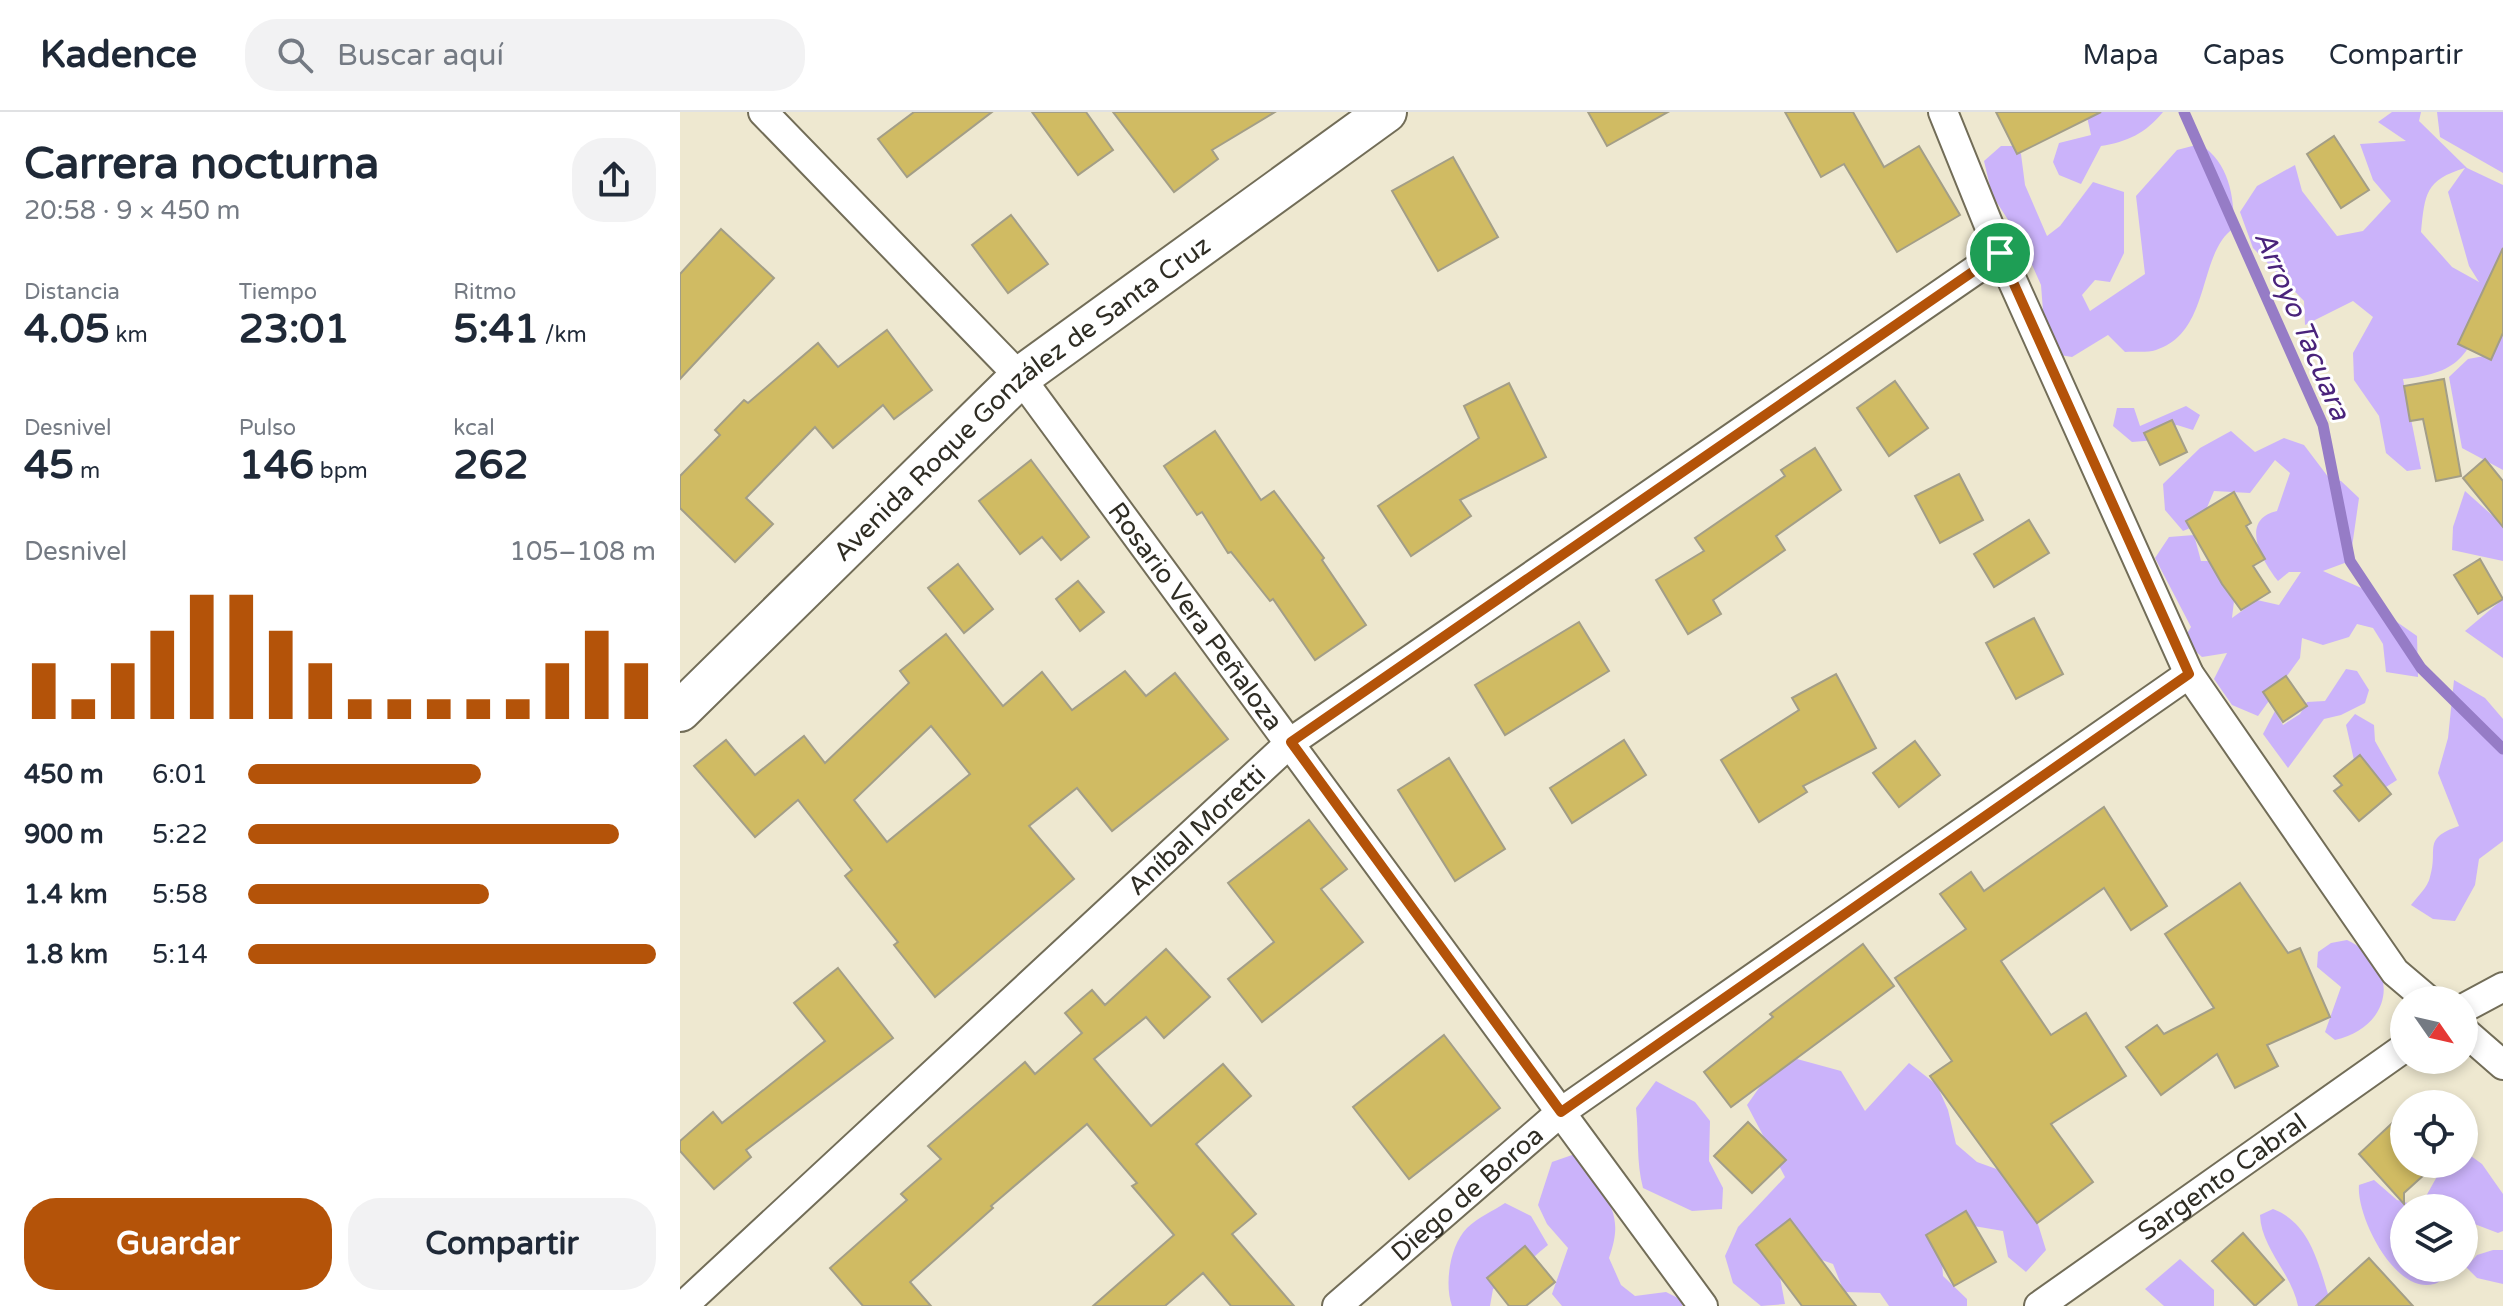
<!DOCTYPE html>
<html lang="es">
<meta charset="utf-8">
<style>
body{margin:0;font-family:"Varela Round",sans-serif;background:#f2f2f3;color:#1f2937;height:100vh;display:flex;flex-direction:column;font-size:30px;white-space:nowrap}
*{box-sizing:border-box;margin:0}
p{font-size:26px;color:#747a83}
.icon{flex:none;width:44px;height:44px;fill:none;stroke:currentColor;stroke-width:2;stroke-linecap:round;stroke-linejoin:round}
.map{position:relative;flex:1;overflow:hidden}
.side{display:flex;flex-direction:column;background:#fff;width:680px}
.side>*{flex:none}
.needle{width:52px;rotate:124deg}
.tools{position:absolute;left:1710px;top:874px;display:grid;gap:16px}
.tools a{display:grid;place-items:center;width:88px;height:88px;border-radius:50%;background:#fff;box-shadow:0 4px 12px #0003;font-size:40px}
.pin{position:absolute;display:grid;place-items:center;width:68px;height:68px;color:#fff;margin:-34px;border:4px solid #fff;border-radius:50%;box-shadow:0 2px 8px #0007}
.round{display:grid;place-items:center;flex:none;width:84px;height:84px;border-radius:32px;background:#f2f2f3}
.overview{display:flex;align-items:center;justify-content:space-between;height:136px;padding:0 24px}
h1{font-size:44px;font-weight:700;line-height:60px}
.stats{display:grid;grid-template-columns:repeat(3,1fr);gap:12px;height:136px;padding:8px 24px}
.stats div{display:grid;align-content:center}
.stats b{font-size:40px;font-weight:700}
.stats small{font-size:22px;font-weight:400}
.stats p{font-size:22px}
.chart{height:224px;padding:16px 24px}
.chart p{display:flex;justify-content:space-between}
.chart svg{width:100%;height:144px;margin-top:8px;stroke:#b45309;stroke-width:6}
.action{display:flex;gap:16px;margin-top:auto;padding:16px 24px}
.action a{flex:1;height:92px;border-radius:32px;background:#b45309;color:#fff;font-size:32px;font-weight:700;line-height:92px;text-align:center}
.action a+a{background:#f2f2f3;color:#1f2937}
ul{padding:0 24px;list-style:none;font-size:26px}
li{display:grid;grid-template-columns:128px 96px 1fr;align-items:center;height:60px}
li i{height:20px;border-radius:10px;background:#b45309}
header{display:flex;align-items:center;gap:48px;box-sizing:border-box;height:112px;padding:0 40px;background:#fff;border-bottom:2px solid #e0e1e3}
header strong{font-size:38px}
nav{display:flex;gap:44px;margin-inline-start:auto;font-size:28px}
.search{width:560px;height:72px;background:#f2f2f3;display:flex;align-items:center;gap:20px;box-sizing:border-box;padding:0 28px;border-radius:32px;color:#747a83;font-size:30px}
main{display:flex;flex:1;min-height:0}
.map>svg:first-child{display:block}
.green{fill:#cbb3fa;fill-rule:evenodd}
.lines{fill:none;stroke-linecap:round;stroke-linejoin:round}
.stream{stroke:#967cc6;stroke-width:11}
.building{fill:#d0bb63;stroke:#a39e87;stroke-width:2;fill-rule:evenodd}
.street-casing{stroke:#726d58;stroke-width:32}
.secondary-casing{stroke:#726d58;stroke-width:44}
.street{stroke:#fff;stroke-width:28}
.secondary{stroke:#fff;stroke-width:40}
.route-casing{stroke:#fff;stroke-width:16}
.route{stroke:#b45309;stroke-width:10}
.labels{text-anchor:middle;stroke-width:6;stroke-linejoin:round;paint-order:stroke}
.street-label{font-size:26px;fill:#2f2d24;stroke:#fff}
.water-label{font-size:28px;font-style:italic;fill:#4a237b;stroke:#fff}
</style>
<header>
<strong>Kadence</strong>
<div class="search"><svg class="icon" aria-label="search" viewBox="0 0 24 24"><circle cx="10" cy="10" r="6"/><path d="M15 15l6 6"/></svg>Buscar aquí</div>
<nav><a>Mapa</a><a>Capas</a><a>Compartir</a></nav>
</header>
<main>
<section class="side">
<div class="overview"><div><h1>Carrera nocturna</h1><p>20:58 · 9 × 450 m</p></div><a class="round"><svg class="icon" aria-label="share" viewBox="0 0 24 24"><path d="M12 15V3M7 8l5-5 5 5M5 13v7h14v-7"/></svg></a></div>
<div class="stats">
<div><p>Distancia</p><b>4.05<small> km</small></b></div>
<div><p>Tiempo</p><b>23:01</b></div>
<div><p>Ritmo</p><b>5:41<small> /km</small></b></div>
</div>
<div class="stats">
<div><p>Desnivel</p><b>45<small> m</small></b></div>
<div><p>Pulso</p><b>146<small> bpm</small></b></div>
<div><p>kcal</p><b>262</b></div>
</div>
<div class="chart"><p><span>Desnivel</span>105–108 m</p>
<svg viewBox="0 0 160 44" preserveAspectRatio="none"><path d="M5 44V27M15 44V38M25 44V27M35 44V17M45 44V6M55 44V6M65 44V17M75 44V27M85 44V38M95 44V38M105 44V38M115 44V38M125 44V38M135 44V27M145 44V17M155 44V27"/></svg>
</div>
<ul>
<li><b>450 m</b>6:01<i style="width:57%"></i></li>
<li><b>900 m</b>5:22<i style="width:91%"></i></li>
<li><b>1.4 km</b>5:58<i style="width:59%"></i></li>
<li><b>1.8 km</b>5:14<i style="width:100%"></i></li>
</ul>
<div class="action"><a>Guardar</a><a>Compartir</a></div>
</section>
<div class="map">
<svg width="1823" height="1194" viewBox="0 0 1823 1194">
<rect width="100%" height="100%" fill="#eee8d0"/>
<!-- green -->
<g class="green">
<path d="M 1406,0 L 1483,0 C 1466,21 1447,30 1421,34 L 1401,72 L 1379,63 L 1373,50 L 1379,31 L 1411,23 Z"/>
<path d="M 1712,0 L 1741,0 L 1739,9 L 1787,56 L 1823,73 L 1823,186 L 1803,177 L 1808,187 C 1791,241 1782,261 1723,267 L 1741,357 L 1727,359 L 1706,341 L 1699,304 L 1674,268 L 1673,241 L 1693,205 L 1673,189 L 1625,213 L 1624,189 L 1573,136 L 1560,100 L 1577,74 L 1615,53 L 1622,79 L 1657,124 L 1683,119 L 1711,89 L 1693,68 L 1680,32 L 1726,29 L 1698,10 ZM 1785,56 L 1768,80 L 1789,154 L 1799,170 L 1772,155 L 1741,120 C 1745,82 1745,68 1785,56 Z"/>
<polygon points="1757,0 1823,0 1823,61 1760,25"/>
<path d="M 1520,32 C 1549,51 1554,83 1554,116 C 1517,141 1532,220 1476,238 C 1467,241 1454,239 1445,240 L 1428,223 L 1392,245 L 1380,243 L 1364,212 L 1361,173 L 1341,128 L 1312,83 L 1304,49 L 1321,34 L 1334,34 L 1341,42 L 1345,73 L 1367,124 L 1380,114 L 1413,70 L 1444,80 L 1444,141 L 1430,170 L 1415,168 L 1402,183 L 1410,199 L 1465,162 L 1456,84 L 1497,38 Z"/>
<polygon points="1823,218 1823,358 1782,336 1769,265 1788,247 1810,243"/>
<polygon points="1506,294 1520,303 1513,318 1497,313 1481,317 1477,328 1452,330 1433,314 1437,296 1454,296 1460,314"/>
<path d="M 1551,319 L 1575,340 L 1604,326 L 1624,333 L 1649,366 L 1661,369 L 1679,386 L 1670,449 L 1643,459 L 1686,478 L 1704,501 L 1737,524 L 1738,565 L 1706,560 L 1703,532 L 1693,516 L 1677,512 L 1669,525 L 1643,533 L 1622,526 L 1620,546 L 1578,604 L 1552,593 L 1534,567 L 1547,541 L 1522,545 L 1503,528 L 1511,515 L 1475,446 L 1489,425 L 1514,423 L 1521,449 L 1531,449 L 1554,489 L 1552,506 L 1577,488 L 1599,493 L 1621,460 L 1609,460 L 1598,469 C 1583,450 1558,408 1597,399 L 1610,361 L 1595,348 L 1570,381 L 1534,379 L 1520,412 L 1503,419 L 1485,398 L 1483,372 L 1520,336 Z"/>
<polygon points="1785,379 1823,413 1823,449 1772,438 1773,415"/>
<polygon points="1823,487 1823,546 1785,519"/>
<polygon points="1666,557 1677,559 1689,578 1685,591 1661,603 1644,607 1608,656 1583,622 1595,599 1603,613 1620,602 1627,590 1645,589"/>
<path d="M 1774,568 L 1805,586 L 1823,607 L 1823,729 L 1799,747 L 1795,773 L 1775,809 L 1753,807 L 1731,793 C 1737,785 1748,775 1750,765 C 1759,737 1741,727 1779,714 L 1758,661 L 1768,626 Z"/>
<polygon points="1675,602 1694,613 1695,629 1717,668 1706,675 1674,648 1666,613"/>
<path d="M 1667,828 C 1722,854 1713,915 1655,928 L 1645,920 L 1661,875 L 1637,855 L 1638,840 L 1651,831 Z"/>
<polygon points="1117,947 1161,959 1185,999 1229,951 1257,973 1268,998 1276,1032 1297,1050 1322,1059 1357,1109 1366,1138 1346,1160 1328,1145 1323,1119 1282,1112 1261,1135 1263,1164 1287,1187 1287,1194 1209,1194 1200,1181 1164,1180 1153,1152 1117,1139 1099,1160 1105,1192 1081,1194 1053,1171 1045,1144 1058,1115 1105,1065 1067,993 1093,956"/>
<path d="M 976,969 L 1015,990 L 1030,1009 L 1029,1049 L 1043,1076 L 1042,1097 L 1012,1099 L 963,1076 C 956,1050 959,1024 956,996 Z"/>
<path d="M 1784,1039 L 1802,1052 L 1823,1082 L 1823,1119 L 1818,1121 L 1784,1108 L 1784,1096 L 1724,1096 L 1724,1156 L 1764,1156 L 1769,1162 C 1765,1165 1759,1171 1754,1172 C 1715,1183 1676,1104 1679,1073 L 1694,1068 L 1717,1088 L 1731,1092 L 1745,1086 L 1764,1052 L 1784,1052 Z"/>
<path d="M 895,1042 C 920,1084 948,1094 929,1146 L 941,1173 L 955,1184 L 986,1180 L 1004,1189 L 1002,1194 L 882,1194 L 872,1182 L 888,1136 L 867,1112 L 858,1093 L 872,1050 Z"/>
<path d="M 825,1091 L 851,1104 L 868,1133 C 854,1144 826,1172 813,1177 L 810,1194 L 772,1194 C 764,1172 770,1133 787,1116 C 797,1106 813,1099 825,1091 Z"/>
<path d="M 1593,1097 C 1633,1112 1639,1157 1652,1194 L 1618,1194 C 1612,1162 1581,1136 1580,1103 Z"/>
<polygon points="1813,1138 1823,1138 1823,1172 1797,1166 1786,1155 1797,1143"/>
<polygon points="1500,1147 1534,1178 1534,1194 1484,1194 1465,1177"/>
</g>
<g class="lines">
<!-- stream -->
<polyline class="stream" points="1504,0 1643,313 1670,449 1741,556 1823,637"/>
</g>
<!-- building -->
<g class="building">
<polygon points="234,0 312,0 227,65 198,27"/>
<polygon points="352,0 406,0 433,38 398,63"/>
<polygon points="433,0 595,0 532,38 538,47 494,80"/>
<polygon points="908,0 988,0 927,34"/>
<polygon points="1105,0 1173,0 1204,55 1239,34 1280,103 1217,140 1164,52 1141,65"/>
<polygon points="1316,0 1421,0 1337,42"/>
<polygon points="1654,24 1689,78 1661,96 1627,42"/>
<polygon points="773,45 818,125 758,159 712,79"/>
<polygon points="331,103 368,152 328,181 292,133"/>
<polygon points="41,117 94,166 0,267 0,162"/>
<polygon points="1823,136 1823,221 1811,248 1778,232"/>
<polygon points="207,218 252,278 214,307 203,293 153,336 135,315 66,386 93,412 55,450 0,396 0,364 40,323 35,318 64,288 68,291 138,231 158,255"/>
<polygon points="1764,267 1781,364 1756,369 1743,307 1730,309 1724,274"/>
<polygon points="1215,269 1248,316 1209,344 1177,296"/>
<polygon points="829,271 866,345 780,388 791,404 731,444 698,394 799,326 784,294"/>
<polygon points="1492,308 1507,340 1480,353 1464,321"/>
<polygon points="535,319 581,388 594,379 644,446 642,448 686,513 635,548 593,487 590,489 551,440 548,441 522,400 517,403 484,354"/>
<polygon points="1135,336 1161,378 1096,424 1105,438 1033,488 1041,502 1008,522 976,468 1024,439 1015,426 1105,364 1101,358"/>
<polygon points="1805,347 1823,369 1823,415 1783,366"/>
<polygon points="351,348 409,425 381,448 362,425 340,442 299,389"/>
<polygon points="1279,362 1303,408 1260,431 1235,384"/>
<polygon points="1554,380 1571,411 1566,414 1585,447 1573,454 1590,480 1561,498 1542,472 1506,409"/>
<polygon points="1349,408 1369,441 1314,475 1294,442"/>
<polygon points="1800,447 1823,487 1798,502 1774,463"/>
<polygon points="278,452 313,497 284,521 248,476"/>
<polygon points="398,469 424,500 400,519 376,487"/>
<polygon points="1354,506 1383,562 1336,587 1306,531"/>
<polygon points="899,510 929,559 825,623 795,573"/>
<path d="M 266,522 L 323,594 L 362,560 L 392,598 L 445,559 L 466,584 L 495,561 L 548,627 L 432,719 L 397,676 L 349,714 L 394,767 L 255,885 L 214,833 L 218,830 L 165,764 L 172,758 L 118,688 L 75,725 L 14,654 L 46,628 L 75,663 L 124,624 L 145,651 L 229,571 L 220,559 ZM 251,614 L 290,662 L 207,730 L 174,688 Z"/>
<polygon points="1156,562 1196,636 1123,674 1127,680 1079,710 1041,648 1119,598 1112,586"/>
<polygon points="1606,564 1627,594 1603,610 1583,580"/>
<polygon points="944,628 966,663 892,711 870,676"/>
<polygon points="1235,629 1260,663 1219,695 1193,661"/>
<polygon points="1680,643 1711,682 1679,709 1654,679 1662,673 1654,664"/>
<polygon points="769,646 825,737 775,769 718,678"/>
<polygon points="1424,695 1487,794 1451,818 1424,776 1321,849 1371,923 1406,901 1446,964 1371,1012 1413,1070 1357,1111 1250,964 1272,949 1215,866 1286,817 1260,782 1291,760 1304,779"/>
<polygon points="629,708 667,757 641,777 683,830 582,910 548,867 594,830 548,771"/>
<polygon points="1560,771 1608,841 1620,836 1650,905 1587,933 1598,954 1555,976 1537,942 1481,983 1446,935 1477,913 1484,922 1534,896 1485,822"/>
<polygon points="1183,832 1214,874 1051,995 1024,960 1093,905 1090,902"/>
<polygon points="486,837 530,885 484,926 466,905 414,947 471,1014 543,952 571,984 516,1032 576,1102 552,1122 614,1194 551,1194 523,1161 485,1194 413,1194 494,1123 452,1074 457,1071 407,1012 311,1094 313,1096 230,1170 251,1194 183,1194 150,1156 227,1088 221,1082 261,1047 248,1034 345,950 355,962 402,921 385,901 412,878 425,893"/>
<polygon points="158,856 213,926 66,1038 71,1045 34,1077 0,1039 0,1029 33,1000 42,1011 145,929 114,891"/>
<polygon points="764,923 820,996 729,1067 673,995"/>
<polygon points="1724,1000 1724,1052 1756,1052 1724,1081 1724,1092 1679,1042"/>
<polygon points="1068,1010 1106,1048 1072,1081 1034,1044"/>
<polygon points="1286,1099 1316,1150 1274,1174 1246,1123"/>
<polygon points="1110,1107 1176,1194 1122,1194 1076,1133"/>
<polygon points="1563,1121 1604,1168 1575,1194 1532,1149"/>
<polygon points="845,1134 875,1170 846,1194 829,1194 807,1166"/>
<polygon points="1689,1146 1733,1194 1636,1194"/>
</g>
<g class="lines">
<defs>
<g id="street">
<path id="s1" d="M 83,0 L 340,265 L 1023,1194"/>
<polyline points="1263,0 1320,141 1509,562 1715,860 1748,888"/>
<polyline points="1784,896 1823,875"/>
<polyline points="1784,919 1823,953"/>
<path id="s2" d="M 3,1194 L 611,630 L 1320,141"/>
<path id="s3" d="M 657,1194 L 881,1000 L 1509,562"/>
<path id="s4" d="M 1359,1194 L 1724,936"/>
</g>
<g id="secondary">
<path id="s5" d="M 0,599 L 340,265 L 706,0"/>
</g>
</defs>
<!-- street casing -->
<use href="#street" class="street-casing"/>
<!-- secondary casing -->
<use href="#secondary" class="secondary-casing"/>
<!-- street -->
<use href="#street" class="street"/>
<!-- secondary -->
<use href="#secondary" class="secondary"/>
</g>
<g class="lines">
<defs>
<polygon id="route" points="1320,141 1509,562 881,1000 611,630"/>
</defs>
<!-- route casing -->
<use href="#route" class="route-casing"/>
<!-- route -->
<use href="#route" class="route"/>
</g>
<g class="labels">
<!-- street labels -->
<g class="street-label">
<text dy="9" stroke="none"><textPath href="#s5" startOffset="464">Avenida Roque González de Santa Cruz</textPath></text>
<text dy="9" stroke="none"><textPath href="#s1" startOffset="666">Rosario Vera Peñaloza</textPath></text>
<text dy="9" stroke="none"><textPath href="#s2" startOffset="700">Aníbal Moretti</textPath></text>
<text dy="9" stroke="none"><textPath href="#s4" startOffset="224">Sargento Cabral</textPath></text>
<text dy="9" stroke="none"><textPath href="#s3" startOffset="172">Diego de Boroa</textPath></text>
</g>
<!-- water labels -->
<g class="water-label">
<text transform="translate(1623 213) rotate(67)" y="10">Arroyo Tacuara</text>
</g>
</g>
</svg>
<div class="tools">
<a><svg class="needle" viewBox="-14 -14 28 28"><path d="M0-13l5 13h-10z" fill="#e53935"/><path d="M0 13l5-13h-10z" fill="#747a83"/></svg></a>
<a><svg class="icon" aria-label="locate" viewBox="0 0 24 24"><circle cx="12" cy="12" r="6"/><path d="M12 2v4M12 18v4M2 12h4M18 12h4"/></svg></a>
<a><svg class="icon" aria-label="layers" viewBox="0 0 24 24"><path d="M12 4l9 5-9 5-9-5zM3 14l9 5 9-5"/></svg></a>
</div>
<div class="pin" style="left:1320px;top:141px;background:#1e9e55"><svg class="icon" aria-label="arrive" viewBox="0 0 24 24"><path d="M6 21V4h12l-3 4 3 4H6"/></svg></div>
</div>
</main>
